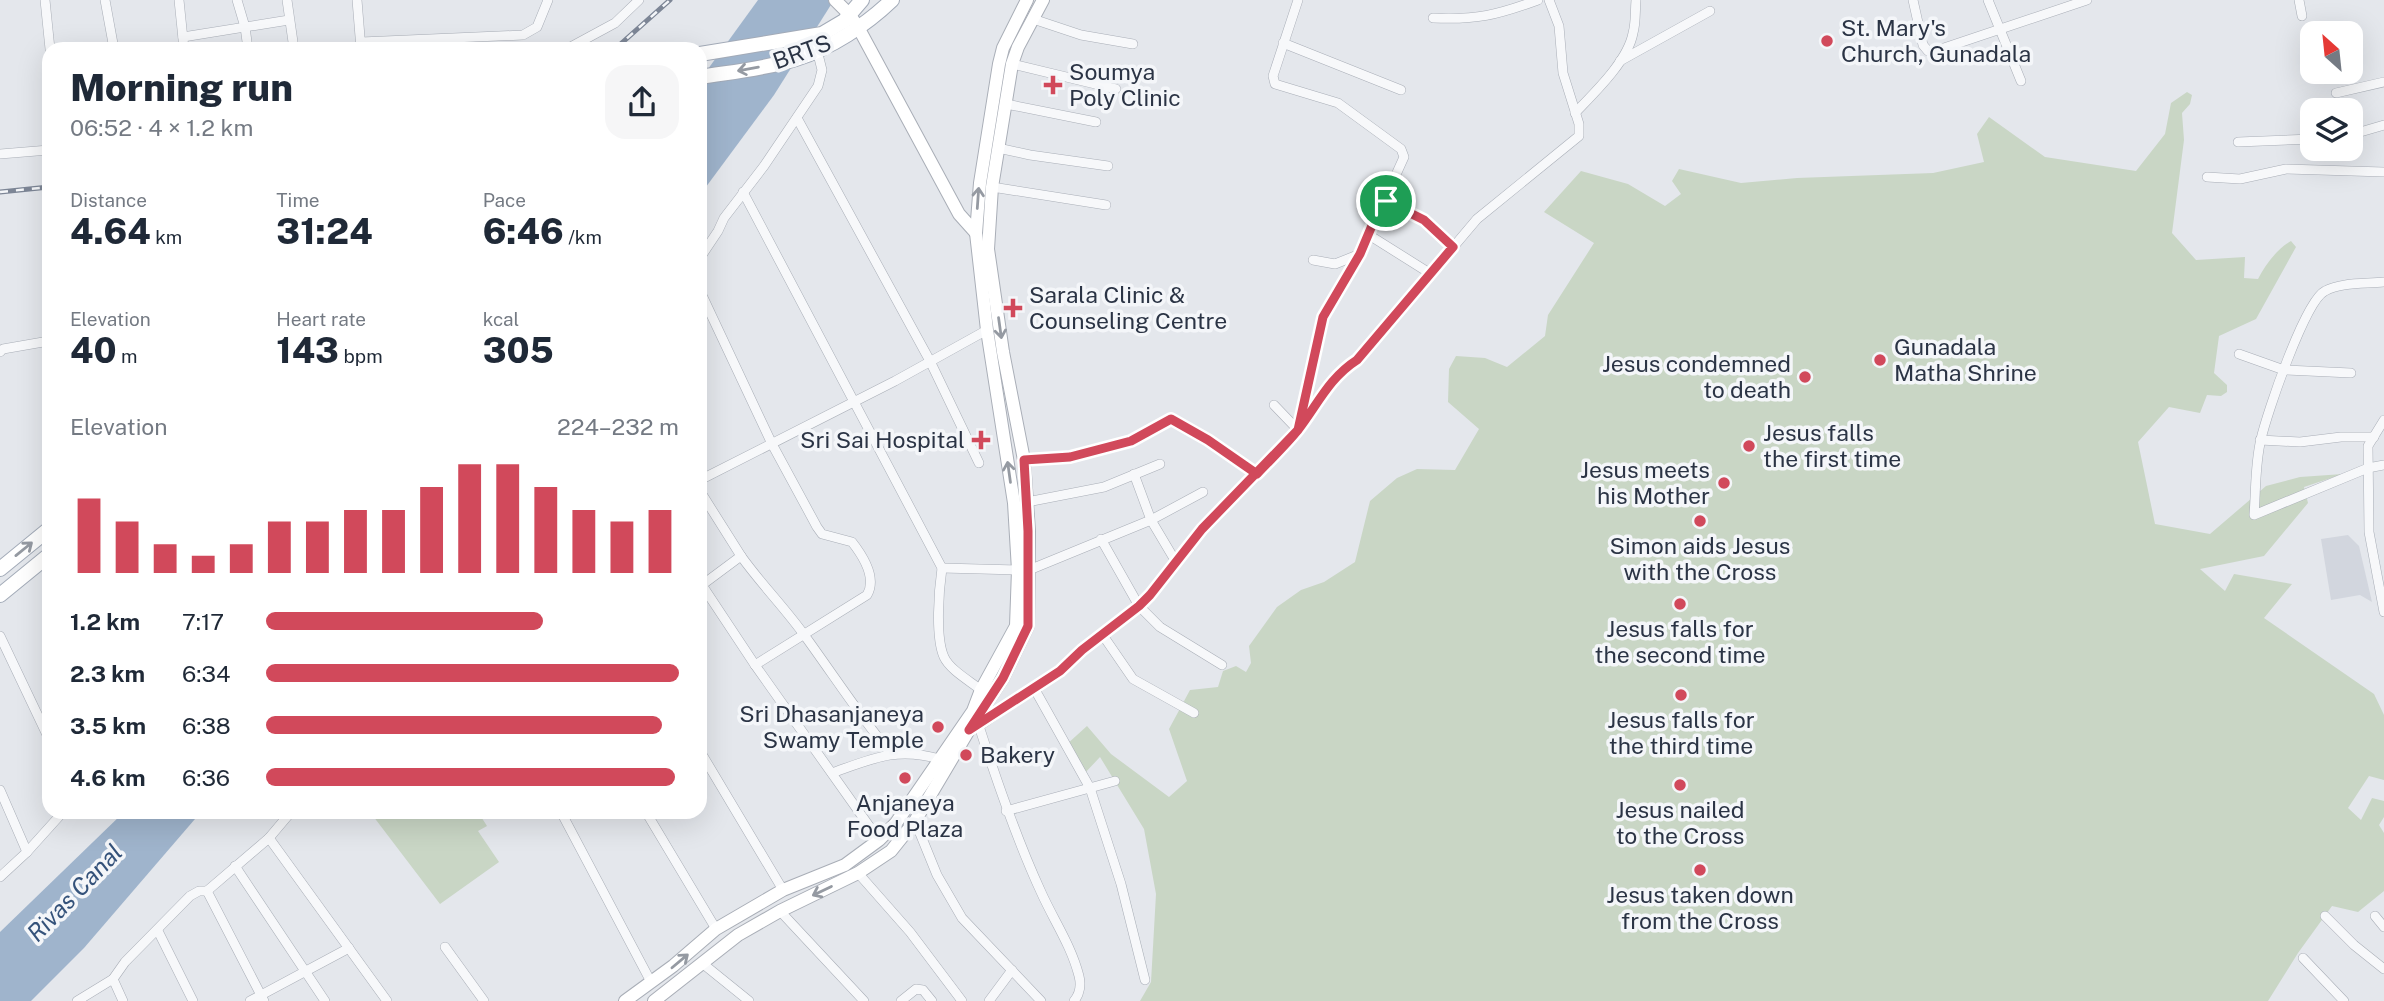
<!DOCTYPE html>
<meta charset="utf-8">
<style>
body{margin:0;font-family:"Public Sans",sans-serif;background:#f6f6f7;color:#1f2937;height:100vh;display:flex;flex-direction:column;font-size:26px;white-space:nowrap}
*{box-sizing:border-box;margin:0}
p{font-size:23px;color:#747a83}
.icon{flex:none;width:38px;height:38px;fill:none;stroke:currentColor;stroke-width:2;stroke-linecap:round;stroke-linejoin:round}
.map{position:relative;flex:1;overflow:hidden}
.panel{position:absolute;left:42px;top:42px;width:665px;height:777px;display:flex;flex-direction:column;background:#fff;border-radius:21px;box-shadow:0 7px 28px #0002}
.panel>*{flex:none}
.needle{width:46px;rotate:333deg}
.tools{position:absolute;left:2300px;top:21px;display:grid;gap:14px}
.tools a{display:grid;place-items:center;width:63px;height:63px;border-radius:14px;background:#fff;box-shadow:0 7px 28px #0002;font-size:35px}
.pin{position:absolute;display:grid;place-items:center;width:60px;height:60px;color:#fff;margin:-30px;border:4px solid #fff;border-radius:50%;box-shadow:0 2px 7px #0007}
.round{display:grid;place-items:center;flex:none;width:74px;height:74px;border-radius:21px;background:#f6f6f7}
.headline{display:flex;align-items:center;justify-content:space-between;height:119px;padding:0 28px}
h1{font-size:38px;font-weight:800;line-height:52px}
.figures{display:grid;grid-template-columns:repeat(3,1fr);gap:10px;height:119px;padding:7px 28px}
.figures div{display:grid;align-content:center}
.figures b{font-size:35px;font-weight:800}
.figures small{font-size:19px;font-weight:400}
.figures p{font-size:19px}
.chart{height:196px;padding:14px 28px}
.chart p{display:flex;justify-content:space-between}
.chart svg{width:100%;height:126px;margin-top:7px;stroke:#d1495b;stroke-width:6}
ul{padding:0 28px;list-style:none;font-size:23px}
li{display:grid;grid-template-columns:112px 84px 1fr;align-items:center;height:52px}
li i{height:18px;border-radius:9px;background:#d1495b}
.map>svg:first-child{display:block}
.built{fill:#d2d6de}
.green{fill:#c9d6c5}
.water{fill:#9fb4cc}
.lines{fill:none;stroke-linecap:round;stroke-linejoin:round}
.street-casing{stroke:#a9aeb7;stroke-width:10}
.secondary-casing{stroke:#a9aeb7;stroke-width:14}
.primary-casing{stroke:#a3abb8;stroke-width:16}
.street{stroke:#f7f8fa;stroke-width:9}
.secondary{stroke:#fff;stroke-width:12}
.primary{stroke:#fff;stroke-width:14}
.rail-casing{stroke:#7d8696;stroke-width:5}
.rail{stroke:#f4f6f9;stroke-width:2.5;stroke-dasharray:8;stroke-linecap:butt}
.oneway{stroke:#959aa2}
.route-casing{stroke:#fff;stroke-width:14}
.route{stroke:#d1495b;stroke-width:9}
.poi-dot{fill:#d1495b;stroke:#f4f6f9;stroke-width:2.5}
.labels{text-anchor:middle;stroke-width:7;stroke-linejoin:round;paint-order:stroke}
.poi-label{font-size:23px;fill:#2b3445;stroke:#f4f6f9;text-anchor:start}
.street-label{font-size:23px;fill:#2b3445;stroke:#f4f6f9}
.water-label{font-size:24px;font-style:italic;fill:#34527a;stroke:#f4f6f9}
</style>
<div class="map">
<svg width="2384" height="1001" viewBox="0 0 2384 1001">
<rect width="100%" height="100%" fill="#e4e7ec"/>
<!-- built -->
<polygon class="built" points="2348,535 2359,546 2372,602 2360,595 2331,600 2321,539"/>
<!-- green -->
<g class="green">
<path d="M 2187,92 L 2192,95 L 2190,104 L 2182,113 L 2184,140 L 2172,233 L 2196,260 L 2245,257 L 2244,278 L 2258,279 C 2265,265 2277,249 2291,241 L 2296,247 L 2256,319 L 2219,336 L 2214,373 L 2227,385 L 2227,392 L 2221,396 L 2207,395 L 2200,413 L 2169,407 L 2138,442 L 2155,524 L 2210,534 L 2266,486 L 2300,477 L 2343,474 L 2304,487 L 2308,503 L 2264,556 L 2200,569 L 2225,591 L 2234,574 L 2292,584 L 2264,618 L 2374,694 L 2384,715 L 2384,780 L 2369,776 L 2348,808 L 2361,820 L 2372,798 L 2384,801 L 2384,817 L 2379,825 L 2384,833 L 2384,891 L 2358,912 L 2332,906 L 2298,953 L 2268,1001 L 1140,1001 L 1151,982 L 1156,894 L 1144,829 L 1100,757 L 1084,774 L 1066,745 L 1087,726 L 1111,754 L 1169,797 L 1187,781 L 1169,729 L 1190,690 L 1218,687 L 1223,671 L 1236,666 L 1246,672 L 1251,663 L 1249,646 L 1277,607 L 1301,590 L 1324,582 L 1355,562 L 1370,501 L 1397,478 L 1417,469 L 1455,470 L 1479,429 L 1448,402 L 1449,369 L 1456,356 L 1485,358 L 1507,367 L 1545,336 L 1548,315 L 1594,243 L 1544,212 L 1581,171 L 1628,184 L 1665,206 L 1681,194 L 1672,181 L 1679,169 L 1741,183 L 1797,178 L 1933,173 L 1984,162 L 1977,134 L 1989,117 L 2045,157 L 2136,171 L 2165,134 L 2171,103 Z"/>
<polygon points="370,812 478,812 487,826 478,831 499,862 440,904"/>
</g>
<!-- water -->
<g class="water">
<polygon points="758,0 834,0 774,95 700,195 700,80"/>
<polygon points="124,812 201,812 84,948 31,1001 0,1001 0,932"/>
</g>
<g class="lines">
<defs>
<g id="street">
<polyline points="45,0 50,49"/>
<polyline points="105,0 114,49"/>
<polyline points="179,0 184,49"/>
<polyline points="237,0 245,27 248,49"/>
<polyline points="287,0 294,49"/>
<polyline points="357,0 361,49"/>
<polyline points="1913,0 1923,45 1928,51 1935,51 2087,0"/>
<polyline points="1988,0 2021,81"/>
<polyline points="2299,0 2302,16"/>
<path d="M 1433,18 C 1477,20 1497,15 1538,0"/>
<polyline points="1033,19 1081,35 1133,44"/>
<polyline points="183,37 289,20"/>
<polyline points="361,42 523,35 537,27 548,0"/>
<polyline points="1283,43 1401,90"/>
<polyline points="567,49 615,23 639,0"/>
<polyline points="1620,61 1710,11"/>
<polyline points="1012,64 1116,89"/>
<polyline points="2336,93 2384,82"/>
<polyline points="1006,104 1096,122"/>
<path d="M 1575,113 C 1594,93 1628,61 1633,33 C 1636,23 1635,11 1636,0"/>
<polyline points="797,118 930,361 979,463"/>
<polyline points="2350,135 2384,125"/>
<polyline points="2238,142 2312,139"/>
<polyline points="998,148 1030,155 1108,166"/>
<polyline points="0,154 49,150"/>
<polyline points="2207,177 2240,179 2286,169 2384,172"/>
<polyline points="992,187 1106,205"/>
<path d="M 743,192 L 942,568 C 939,589 935,637 944,657 C 950,670 970,681 981,690"/>
<polyline points="1374,194 1424,220 1453,247"/>
<polyline points="1369,235 1431,274"/>
<polyline points="700,258 718,231 724,218 764,166 818,86 822,70 816,46"/>
<polyline points="1313,260 1335,264 1360,254"/>
<path d="M 2384,282 C 2366,284 2341,282 2325,291 C 2305,301 2267,413 2261,439 C 2255,463 2256,490 2254,515 L 2368,468 L 2384,465"/>
<path d="M 700,291 L 772,444 L 817,527 L 822,534 L 852,542 C 863,556 877,578 867,595 L 755,665"/>
<polyline points="0,352 3,349 49,341"/>
<polyline points="2239,354 2284,370 2351,373"/>
<polyline points="1274,405 1298,430 1323,317 1360,254 1404,157 1401,149 1338,103 1275,84 1273,76 1298,0"/>
<polyline points="2384,420 2368,446 2369,532 2384,612"/>
<polyline points="2260,440 2300,442 2341,437 2374,437"/>
<polyline points="1024,460 1070,457 1131,441 1171,419 1208,440 1257,474"/>
<polyline points="1134,474 1151,520 1176,562"/>
<polyline points="700,480 895,381 987,330"/>
<polyline points="700,491 741,556 702,585"/>
<polyline points="1027,502 1104,487 1160,464"/>
<polyline points="1101,539 1139,606 1160,627 1222,665"/>
<path d="M 741,556 C 761,584 785,608 805,636 C 834,676 860,716 891,754"/>
<polyline points="942,568 1018,570"/>
<polyline points="1029,570 1151,520 1203,492"/>
<polyline points="700,582 755,665 879,840"/>
<polyline points="1102,634 1133,679 1194,713"/>
<polyline points="0,636 49,739"/>
<polyline points="1034,688 1090,788 1121,884 1145,980"/>
<path d="M 979,726 C 997,782 1016,838 1041,892 C 1054,921 1071,945 1079,976 C 1081,984 1080,994 1074,1001"/>
<polyline points="969,730 979,726 1060,671 1082,650 1150,595 1202,529 1298,430 1327,387 1341,371 1358,360 1477,219 1579,136 1579,124 1563,73 1559,26 1549,0"/>
<polyline points="700,751 783,890"/>
<path d="M 832,773 C 874,758 896,747 940,759"/>
<polyline points="0,790 27,852"/>
<polyline points="1006,811 1115,781"/>
<polyline points="561,812 651,982"/>
<polyline points="646,812 716,929"/>
<polyline points="915,821 937,875 962,918 1041,1001"/>
<polyline points="269,838 387,1001"/>
<polyline points="235,866 325,1001"/>
<polyline points="858,873 910,932 962,1001"/>
<polyline points="0,877 27,852 63,812"/>
<polyline points="780,911 864,1001"/>
<polyline points="2325,916 2354,945 2384,969"/>
<polyline points="2375,916 2384,927"/>
<polyline points="158,931 193,1001"/>
<polyline points="445,947 484,1001"/>
<polyline points="2303,958 2344,1001"/>
<polyline points="702,963 749,1001"/>
<polyline points="113,979 123,1001"/>
<polyline points="77,1001 113,979 125,962 190,896 199,891 207,891"/>
<polyline points="250,1001 349,948"/>
<polyline points="264,1001 207,891 269,838 291,812"/>
<polyline points="901,1001 916,989 923,990 932,1001"/>
<polyline points="989,1001 1012,970"/>
</g>
<g id="secondary">
<polyline points="835,0 850,15 858,27 959,214 976,233"/>
<polyline points="625,1001 673,966 716,929 783,890 845,865 879,840 896,823 973,711 981,690 1016,626 1018,570 1014,503 987,330 976,233 980,183 999,64 1003,48 1027,0"/>
<polyline points="654,1001 738,935 780,911 858,873 891,851 915,821 969,730 1003,678 1028,626 1029,531 1024,460 1003,352 988,249 992,187 1012,64 1018,47 1043,0"/>
</g>
<g id="primary">
<polyline points="700,54 822,34 844,21 862,0"/>
<path d="M 700,77 C 731,72 765,69 796,59 C 831,48 866,25 892,0"/>
<polyline points="0,569 49,529"/>
<polyline points="0,595 49,555"/>
</g>
</defs>
<!-- street casing -->
<use href="#street" class="street-casing"/>
<!-- secondary casing -->
<use href="#secondary" class="secondary-casing"/>
<!-- primary casing -->
<use href="#primary" class="primary-casing"/>
<!-- street -->
<use href="#street" class="street"/>
<!-- secondary -->
<use href="#secondary" class="secondary"/>
<!-- primary -->
<use href="#primary" class="primary"/>
<defs>
<g id="rail">
<polyline points="615,49 670,0"/>
<polyline points="0,192 49,187"/>
</g>
</defs>
<!-- rail casing -->
<use href="#rail" class="rail-casing"/>
<!-- rail -->
<use href="#rail" class="rail"/>
</g>
<!-- one-way arrows -->
<defs><path id="oneway-shaft" d="M-6 0H5M1.5-3L5.5 0L1.5 3" fill="none" stroke-width="1.6" stroke-linecap="round" stroke-linejoin="round" transform="scale(1.75)"/></defs>
<g class="oneway">
<use href="#oneway-shaft" transform="translate(748 69) rotate(170)"/>
<use href="#oneway-shaft" transform="translate(978 198) rotate(-86)"/>
<use href="#oneway-shaft" transform="translate(1000 328) rotate(82)"/>
<use href="#oneway-shaft" transform="translate(1009 472) rotate(-98)"/>
<use href="#oneway-shaft" transform="translate(24 549) rotate(-39)"/>
<use href="#oneway-shaft" transform="translate(822 891) rotate(154)"/>
<use href="#oneway-shaft" transform="translate(680 961) rotate(-40)"/>
</g>
<g class="lines">
<defs>
<path id="route" d="M 1386,201 L 1376,216 L 1360,254 L 1323,317 L 1298,430 L 1202,529 L 1150,595 L 1139,606 L 1082,650 L 1060,671 L 969,730 L 1003,678 L 1028,626 L 1028,531 L 1024,460 L 1070,457 L 1131,441 L 1171,419 L 1208,440 L 1257,474 C 1271,459 1286,445 1298,430 C 1318,404 1329,378 1357,360 L 1453,247 L 1424,220 L 1386,201"/>
</defs>
<!-- route casing -->
<use href="#route" class="route-casing"/>
<!-- route -->
<use href="#route" class="route"/>
</g>
<!-- markers -->
<g class="poi-dot">
<circle cx="1827" cy="41" r="7"/>
<path d="M1049.5 74.5h7v7h7v7h-7v7h-7v-7h-7v-7h7z"/>
<path d="M1009.5 297.5h7v7h7v7h-7v7h-7v-7h-7v-7h7z"/>
<circle cx="1880" cy="360" r="7"/>
<circle cx="1805" cy="377" r="7"/>
<path d="M977.5 429.5h7v7h7v7h-7v7h-7v-7h-7v-7h7z"/>
<circle cx="1749" cy="446" r="7"/>
<circle cx="1724" cy="483" r="7"/>
<circle cx="1700" cy="521" r="7"/>
<circle cx="1680" cy="604" r="7"/>
<circle cx="1681" cy="695" r="7"/>
<circle cx="938" cy="727" r="7"/>
<circle cx="966" cy="755" r="7"/>
<circle cx="905" cy="778" r="7"/>
<circle cx="1680" cy="785" r="7"/>
<circle cx="1700" cy="870" r="7"/>
</g>
<g class="labels">
<!-- poi labels -->
<g class="poi-label">
<text x="1841" y="36">St. Mary's<tspan x="1841" dy="26">Church, Gunadala</tspan></text>
<text x="1069" y="80">Soumya<tspan x="1069" dy="26">Poly Clinic</tspan></text>
<text x="1029" y="303">Sarala Clinic &amp;<tspan x="1029" dy="26">Counseling Centre</tspan></text>
<text x="1894" y="355">Gunadala<tspan x="1894" dy="26">Matha Shrine</tspan></text>
<text x="1791" y="372" text-anchor="end">Jesus condemned<tspan x="1791" dy="26">to death</tspan></text>
<text x="1763" y="441">Jesus falls<tspan x="1763" dy="26">the first time</tspan></text>
<text x="965" y="448" text-anchor="end">Sri Sai Hospital</text>
<text x="1710" y="478" text-anchor="end">Jesus meets<tspan x="1710" dy="26">his Mother</tspan></text>
<text x="1700" y="554" text-anchor="middle">Simon aids Jesus<tspan x="1700" dy="26">with the Cross</tspan></text>
<text x="1680" y="637" text-anchor="middle">Jesus falls for<tspan x="1680" dy="26">the second time</tspan></text>
<text x="924" y="722" text-anchor="end">Sri Dhasanjaneya<tspan x="924" dy="26">Swamy Temple</tspan></text>
<text x="1681" y="728" text-anchor="middle">Jesus falls for<tspan x="1681" dy="26">the third time</tspan></text>
<text x="980" y="763">Bakery</text>
<text x="905" y="811" text-anchor="middle">Anjaneya<tspan x="905" dy="26">Food Plaza</tspan></text>
<text x="1680" y="818" text-anchor="middle">Jesus nailed<tspan x="1680" dy="26">to the Cross</tspan></text>
<text x="1700" y="903" text-anchor="middle">Jesus taken down<tspan x="1700" dy="26">from the Cross</tspan></text>
</g>
<!-- street labels -->
<g class="street-label">
<text transform="translate(802 52) rotate(-20)" y="8">BRTS</text>
</g>
<!-- water labels -->
<g class="water-label">
<text transform="translate(75 893) rotate(-46)" y="8">Rivas Canal</text>
</g>
</g>
</svg>
<div class="tools">
<a><svg class="needle" viewBox="-14 -14 28 28"><path d="M0-13l5 13h-10z" fill="#e53935"/><path d="M0 13l5-13h-10z" fill="#747a83"/></svg></a>
<a><svg class="icon" aria-label="layers" viewBox="0 0 24 24"><path d="M12 4l9 5-9 5-9-5zM3 14l9 5 9-5"/></svg></a>
</div>
<div class="pin" style="left:1386px;top:201px;background:#1e9e55"><svg class="icon" aria-label="arrive" viewBox="0 0 24 24"><path d="M6 21V4h12l-3 4 3 4H6"/></svg></div>
<section class="panel">
<div class="headline"><div><h1>Morning run</h1><p>06:52 · 4 × 1.2 km</p></div><a class="round"><svg class="icon" aria-label="share" viewBox="0 0 24 24"><path d="M12 15V3M7 8l5-5 5 5M5 13v7h14v-7"/></svg></a></div>
<div class="figures">
<div><p>Distance</p><b>4.64<small> km</small></b></div>
<div><p>Time</p><b>31:24</b></div>
<div><p>Pace</p><b>6:46<small> /km</small></b></div>
</div>
<div class="figures">
<div><p>Elevation</p><b>40<small> m</small></b></div>
<div><p>Heart rate</p><b>143<small> bpm</small></b></div>
<div><p>kcal</p><b>305</b></div>
</div>
<div class="chart"><p><span>Elevation</span>224–232 m</p>
<svg viewBox="0 0 160 44" preserveAspectRatio="none"><path d="M5 44V18M15 44V26M25 44V34M35 44V38M45 44V34M55 44V26M65 44V26M75 44V22M85 44V22M95 44V14M105 44V6M115 44V6M125 44V14M135 44V22M145 44V26M155 44V22"/></svg>
</div>
<ul>
<li><b>1.2 km</b>7:17<i style="width:67%"></i></li>
<li><b>2.3 km</b>6:34<i style="width:100%"></i></li>
<li><b>3.5 km</b>6:38<i style="width:96%"></i></li>
<li><b>4.6 km</b>6:36<i style="width:99%"></i></li>
</ul>
</section>
</div>
